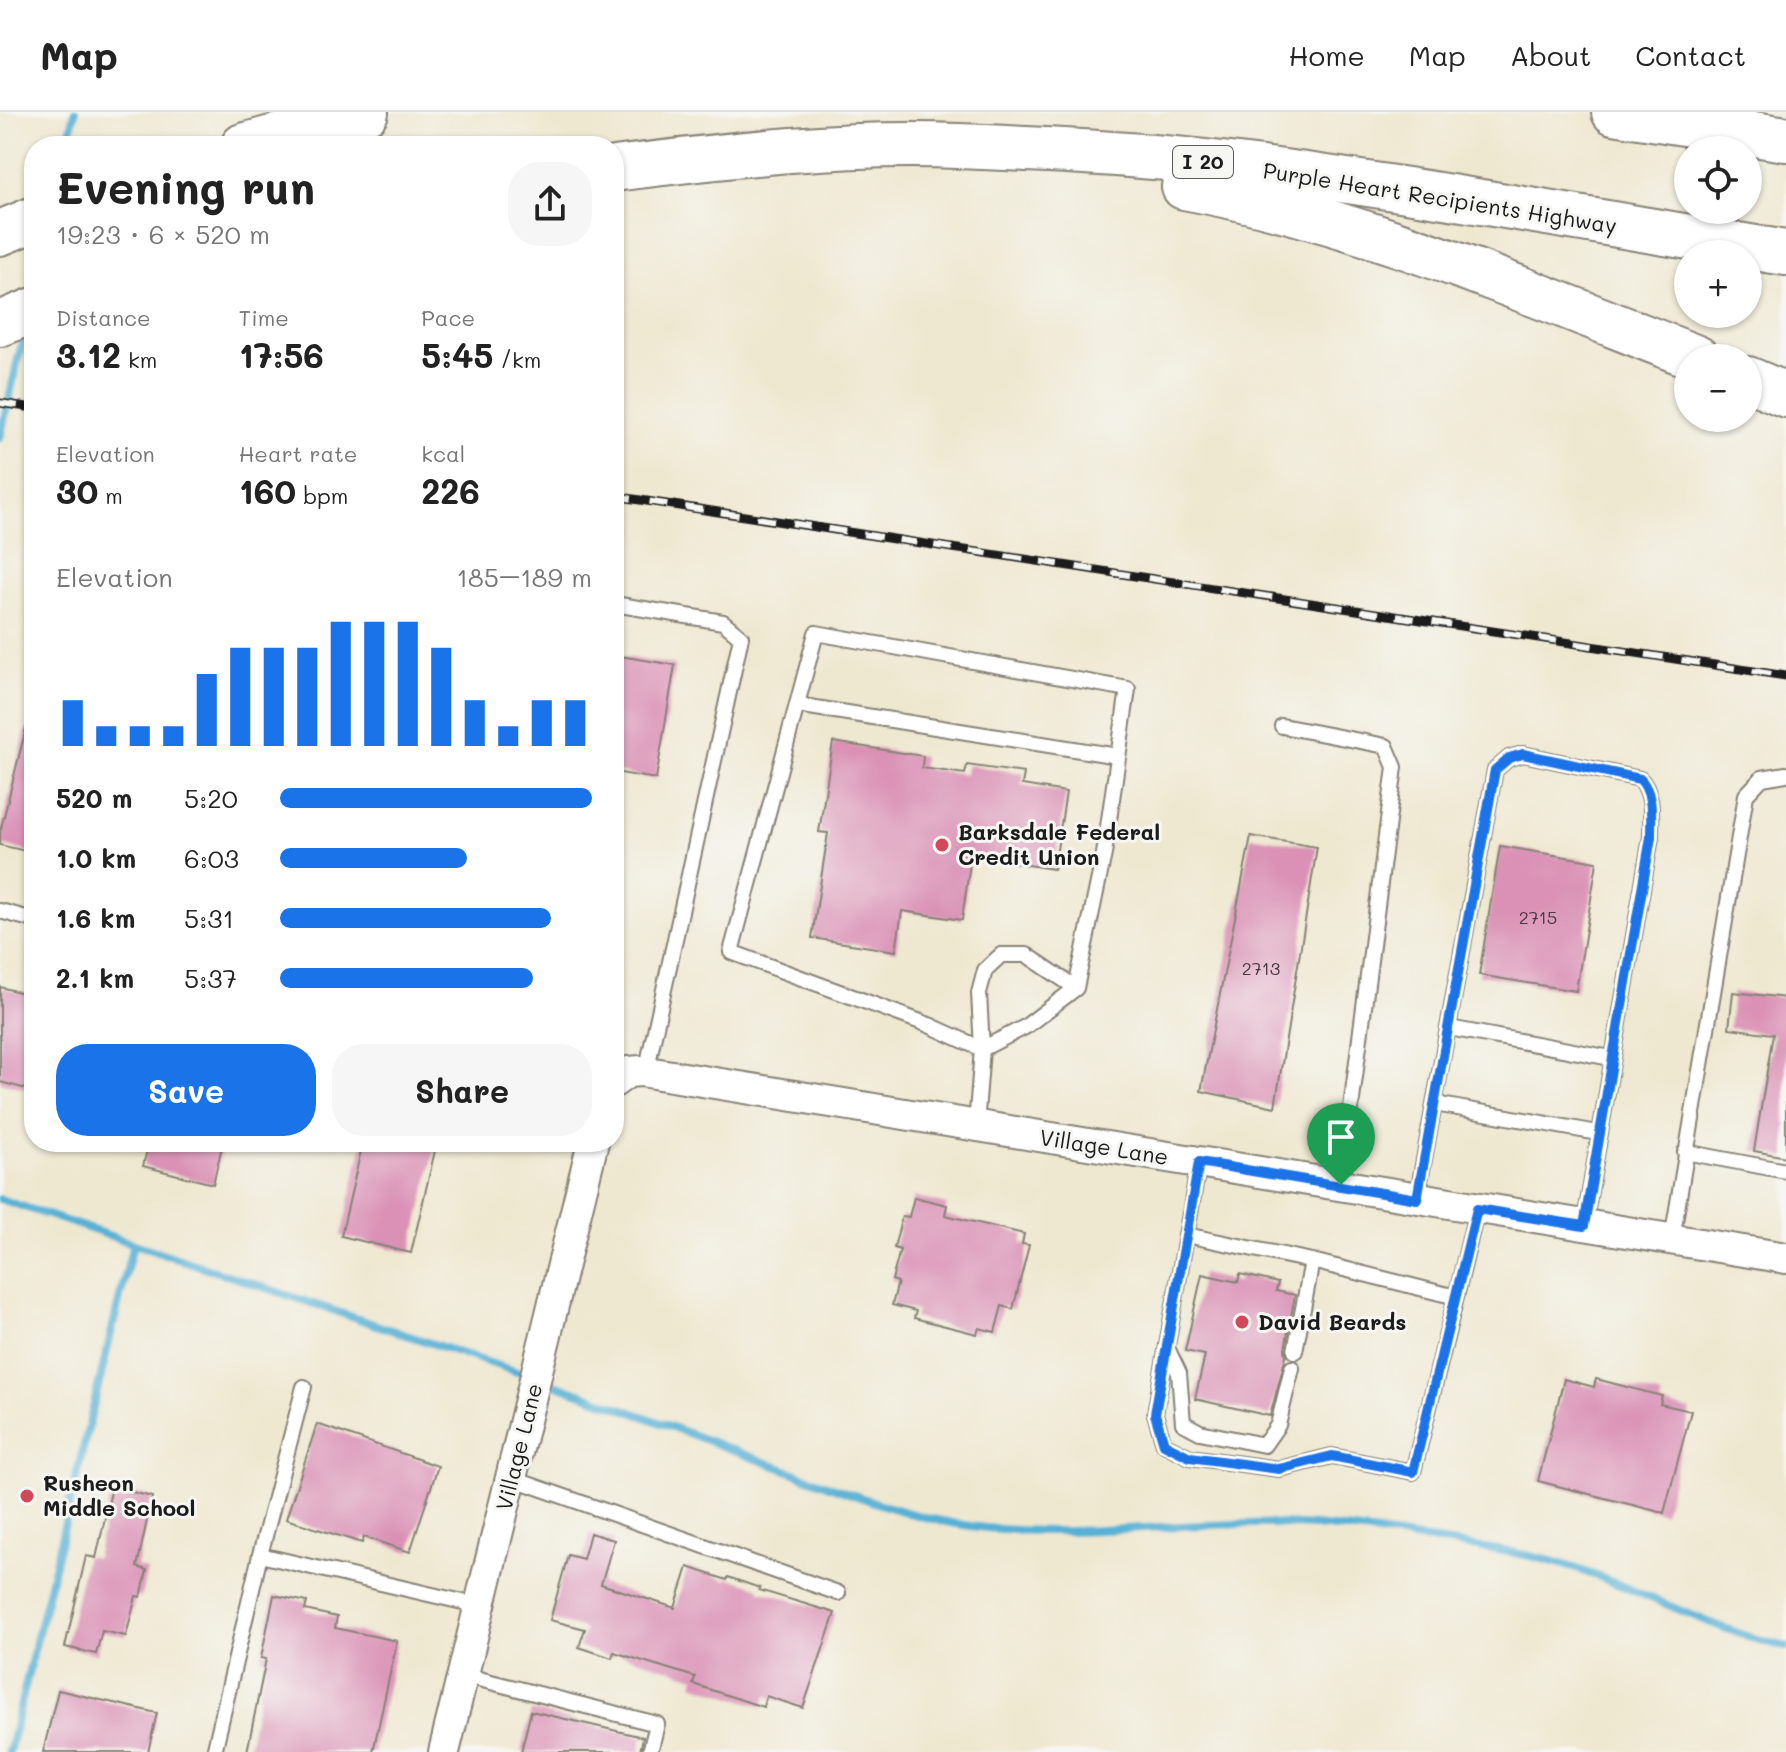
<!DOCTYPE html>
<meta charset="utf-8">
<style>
body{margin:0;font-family:Mali,sans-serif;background:#f6f6f6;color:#222;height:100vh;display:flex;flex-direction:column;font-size:30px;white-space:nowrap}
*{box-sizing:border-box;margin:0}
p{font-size:26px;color:#767676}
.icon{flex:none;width:44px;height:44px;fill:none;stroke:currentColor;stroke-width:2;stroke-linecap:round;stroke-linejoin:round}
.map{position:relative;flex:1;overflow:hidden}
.panel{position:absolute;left:24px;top:24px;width:600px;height:1016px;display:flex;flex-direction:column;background:#fff;border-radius:32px;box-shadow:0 2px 6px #0004}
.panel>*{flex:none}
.fabs{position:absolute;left:1674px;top:24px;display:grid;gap:16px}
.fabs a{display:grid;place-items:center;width:88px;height:88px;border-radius:50%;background:#fff;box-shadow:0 2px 6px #0004;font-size:40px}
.pin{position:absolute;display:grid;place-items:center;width:68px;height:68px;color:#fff;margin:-82px -34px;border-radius:50% 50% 50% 0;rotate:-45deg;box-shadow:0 0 8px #0007}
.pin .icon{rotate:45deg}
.round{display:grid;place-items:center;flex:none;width:84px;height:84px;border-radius:32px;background:#f6f6f6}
.summary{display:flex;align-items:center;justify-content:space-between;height:136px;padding:0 32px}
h1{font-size:44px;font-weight:700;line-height:60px}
.figures{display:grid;grid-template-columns:repeat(3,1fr);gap:12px;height:136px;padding:8px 32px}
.figures div{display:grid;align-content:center}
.figures b{font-size:34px;font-weight:700}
.figures small{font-size:22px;font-weight:400}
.figures p{font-size:22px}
.chart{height:224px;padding:16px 32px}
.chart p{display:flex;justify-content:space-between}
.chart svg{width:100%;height:144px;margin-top:8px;stroke:#1a73e8;stroke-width:6}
.primary-button{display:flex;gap:16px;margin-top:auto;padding:16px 32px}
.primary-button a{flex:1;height:92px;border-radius:32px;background:#1a73e8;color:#fff;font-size:32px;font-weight:700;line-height:92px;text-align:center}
.primary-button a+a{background:#f6f6f6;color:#222}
ul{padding:0 32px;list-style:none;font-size:26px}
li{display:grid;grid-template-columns:128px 96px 1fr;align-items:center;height:60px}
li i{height:20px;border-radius:10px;background:#1a73e8}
header{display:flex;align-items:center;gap:48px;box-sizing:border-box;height:112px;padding:0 40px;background:#fff;border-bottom:2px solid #e0e0e0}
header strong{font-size:38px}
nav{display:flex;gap:44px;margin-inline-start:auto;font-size:28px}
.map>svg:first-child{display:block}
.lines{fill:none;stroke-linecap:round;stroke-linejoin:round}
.stream{stroke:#57b1d5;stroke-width:8}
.building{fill:#da91b5}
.lane-casing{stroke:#868276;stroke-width:18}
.street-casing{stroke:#868276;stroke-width:34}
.highway-casing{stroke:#868276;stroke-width:48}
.lane{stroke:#fff;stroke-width:14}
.street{stroke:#fff;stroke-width:30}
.highway{stroke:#fff;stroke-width:44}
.rail-casing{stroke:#1c1c1c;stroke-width:9}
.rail{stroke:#f6f6f2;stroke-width:6;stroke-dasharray:18;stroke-linecap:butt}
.route-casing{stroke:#fff;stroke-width:16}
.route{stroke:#1a73e8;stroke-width:10}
.poi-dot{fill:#d1495b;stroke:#f6f6f2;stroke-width:3}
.labels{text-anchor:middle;stroke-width:6;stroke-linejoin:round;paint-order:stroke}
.number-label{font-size:18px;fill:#4c3942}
.shield{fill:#f6f6f2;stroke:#5d5d5c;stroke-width:2}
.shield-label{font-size:20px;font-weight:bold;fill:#1c1c1c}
.street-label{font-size:22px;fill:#1c1c1c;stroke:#f6f6f2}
.poi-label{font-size:22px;font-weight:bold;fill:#1c1c1c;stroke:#f6f6f2;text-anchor:start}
</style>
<header>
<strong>Map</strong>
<nav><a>Home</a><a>Map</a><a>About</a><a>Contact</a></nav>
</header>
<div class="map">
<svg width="1786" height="1640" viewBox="0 0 1786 1640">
<rect width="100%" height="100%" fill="#f6f6f2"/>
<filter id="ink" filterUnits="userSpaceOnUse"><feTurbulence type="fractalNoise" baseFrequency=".0125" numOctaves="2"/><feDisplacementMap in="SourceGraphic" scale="16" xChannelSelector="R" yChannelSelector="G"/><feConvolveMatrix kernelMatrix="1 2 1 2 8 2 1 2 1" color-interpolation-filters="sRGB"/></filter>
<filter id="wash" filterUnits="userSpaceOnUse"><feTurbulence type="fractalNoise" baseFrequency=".006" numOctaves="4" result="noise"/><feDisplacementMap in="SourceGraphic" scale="32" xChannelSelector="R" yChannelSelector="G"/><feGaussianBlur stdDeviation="1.8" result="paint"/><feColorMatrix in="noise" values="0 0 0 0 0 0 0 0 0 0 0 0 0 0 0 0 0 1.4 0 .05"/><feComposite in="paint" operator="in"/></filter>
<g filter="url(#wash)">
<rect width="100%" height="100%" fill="#efe8d1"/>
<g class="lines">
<!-- stream -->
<g class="stream">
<polyline points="67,34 75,0"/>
<polyline points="0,326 25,217"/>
<polyline points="0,1087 529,1264"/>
<path d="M 542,1268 C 628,1297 712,1331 797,1362 C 854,1383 910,1406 970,1414 C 1060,1426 1151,1413 1241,1412 C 1304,1410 1366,1419 1428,1428 C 1462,1433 1497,1437 1530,1444 C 1619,1463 1698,1515 1786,1535"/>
<polyline points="9,1640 133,1132"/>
</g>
</g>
<g id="blocks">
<!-- building -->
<g class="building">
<polygon points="614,543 675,553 656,667 614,660"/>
<polygon points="26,616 34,617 34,741 0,733 0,720"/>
<polygon points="833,630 923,644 922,656 965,662 967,653 1024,661 1022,673 1066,680 1054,757 971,744 962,808 902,799 896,839 812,826 828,721 819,720"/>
<polygon points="1251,724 1317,735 1275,995 1201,979"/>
<polygon points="1500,734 1597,750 1576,879 1479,863"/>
<polygon points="0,875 34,884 34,979 0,970"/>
<polygon points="1733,880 1786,886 1786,1045 1754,1039 1773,922 1729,916"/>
<polygon points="149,1030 223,1030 213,1072 143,1054"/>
<polygon points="363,1030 437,1030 411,1141 341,1124"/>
<polygon points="914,1085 947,1093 945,1103 1024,1122 1022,1132 1029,1133 1013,1197 1002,1194 995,1220 979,1216 977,1222 914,1206 916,1199 892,1193 898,1170 892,1168 900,1138 894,1136 902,1104 909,1105"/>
<polygon points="1202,1162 1238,1170 1240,1162 1278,1171 1276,1179 1295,1183 1285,1237 1286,1244 1270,1304 1195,1287 1205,1243 1185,1239"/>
<polygon points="1564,1267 1594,1275 1596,1267 1662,1284 1660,1292 1691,1299 1664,1401 1538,1369"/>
<polygon points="317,1312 438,1354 410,1440 364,1425 362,1431 286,1407"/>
<polygon points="112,1375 152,1385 137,1455 147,1458 141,1485 136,1484 126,1524 102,1519 96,1542 65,1535 86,1444 96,1446"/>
<polygon points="590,1421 614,1428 601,1472 675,1496 688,1455 727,1468 728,1465 760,1476 759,1478 835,1501 803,1596 766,1584 763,1595 693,1572 695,1565 614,1540 612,1546 579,1535 585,1517 550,1508 568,1443 583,1447"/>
<polygon points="274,1483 307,1490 305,1498 337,1505 335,1516 397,1529 373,1640 247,1640 266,1547 261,1546"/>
<polygon points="58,1578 157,1601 148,1640 43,1640"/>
<polygon points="531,1599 643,1625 640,1640 521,1640"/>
</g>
</g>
</g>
<g filter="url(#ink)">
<use href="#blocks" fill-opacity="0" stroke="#868276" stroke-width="2"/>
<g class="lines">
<defs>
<g id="lane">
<polyline points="614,492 723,510 741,525 646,960"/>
<polyline points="797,593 1118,644"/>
<polyline points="1282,614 1386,634 1395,655 1341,1073"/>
<polyline points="0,799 34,808"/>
<polyline points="1449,916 1611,946"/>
<polyline points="1435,992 1598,1021"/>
<polyline points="976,1014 982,937 929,913 731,840 816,521 1128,577 1104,742 1076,876 1025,915 982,937 979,881 985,858 1001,843 1027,843 1076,876"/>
<polyline points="1685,1040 1786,1059"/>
<path d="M 1417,1086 L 1495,658 L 1509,646 L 1523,642 L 1640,667 C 1654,682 1651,705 1651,725 L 1584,1114"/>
<polyline points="1186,1123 1312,1149 1456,1185 1413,1360 1332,1344 1279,1357 1190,1345 1164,1332 1155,1302 1199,1050"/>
<polyline points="1672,1127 1746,683 1762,666 1786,662"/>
<polyline points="1456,1185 1477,1097"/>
<polyline points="1167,1236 1179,1261 1183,1311 1200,1320 1264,1333 1278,1313 1292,1256"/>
<polyline points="1295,1239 1312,1149"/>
<polyline points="304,1275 260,1443 480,1494"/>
<polyline points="511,1366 838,1481"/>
<polyline points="463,1563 657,1612 650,1640"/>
<polyline points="214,1640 260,1443"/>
</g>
<g id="street">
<polyline points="614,970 628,960 641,959 1786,1146"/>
<polyline points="444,1640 593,1030"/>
</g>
<g id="highway">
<polyline points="1614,0 1786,27"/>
<polyline points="243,34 366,0"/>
<path d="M 614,57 C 726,43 846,29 958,34 C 1040,37 1124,41 1206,50 C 1400,73 1593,110 1786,141"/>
<path d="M 1184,75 C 1361,107 1530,181 1697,246"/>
<polyline points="0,121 34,107"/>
<polyline points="0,212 34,198"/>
<polyline points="1748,267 1786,283"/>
</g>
</defs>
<!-- lane casing -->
<use href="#lane" class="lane-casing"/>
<!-- street casing -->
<use href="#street" class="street-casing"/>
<!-- highway casing -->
<use href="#highway" class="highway-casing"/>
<!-- lane -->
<use href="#lane" class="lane"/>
<!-- street -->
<use href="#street" class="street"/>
<!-- highway -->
<use href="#highway" class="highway"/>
<defs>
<g id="rail">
<polyline points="0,291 34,296"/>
<polyline points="614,384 1786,564"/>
</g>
</defs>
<!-- rail casing -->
<use href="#rail" class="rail-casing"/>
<!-- rail -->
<use href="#rail" class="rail"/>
</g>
</g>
<g class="lines" filter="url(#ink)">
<defs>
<path id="route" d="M 1523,642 L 1640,667 C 1654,682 1651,705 1651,725 L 1584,1114 L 1477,1097 L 1413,1360 L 1332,1344 L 1279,1357 L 1190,1345 L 1164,1332 L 1155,1302 L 1199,1050 L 1417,1087 L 1495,658 L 1509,646 Z"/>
</defs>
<!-- route casing -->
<use href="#route" class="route-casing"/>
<!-- route -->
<use href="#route" class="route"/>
</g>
<!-- markers -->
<g class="poi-dot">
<circle cx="942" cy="733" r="8"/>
<circle cx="1242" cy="1210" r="8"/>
<circle cx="27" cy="1384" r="8"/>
</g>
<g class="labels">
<!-- number labels -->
<g class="number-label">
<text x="1538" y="812">2715</text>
<text x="1261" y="863">2713</text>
</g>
<!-- shield labels -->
<rect class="shield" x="1173" y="34" width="60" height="32" rx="6"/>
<g class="shield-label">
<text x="1203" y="57">I 20</text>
</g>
<!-- street labels -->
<g class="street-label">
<text transform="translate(1440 86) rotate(9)" y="8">Purple Heart Recipients Highway</text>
<text transform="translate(1104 1035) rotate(9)" y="8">Village Lane</text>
<text transform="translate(519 1335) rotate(-76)" y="8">Village Lane</text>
</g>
<!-- poi labels -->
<g class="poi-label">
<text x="958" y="728">Barksdale Federal<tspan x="958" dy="25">Credit Union</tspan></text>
<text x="1258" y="1218">David Beards</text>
<text x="43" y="1379">Rusheon<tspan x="43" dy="25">Middle School</tspan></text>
</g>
</g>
</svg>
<div class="fabs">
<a><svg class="icon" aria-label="locate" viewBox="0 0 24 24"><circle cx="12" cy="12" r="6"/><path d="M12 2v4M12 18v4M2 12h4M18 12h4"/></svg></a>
<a>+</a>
<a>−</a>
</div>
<div class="pin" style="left:1341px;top:1073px;background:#1e9e55"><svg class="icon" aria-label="arrive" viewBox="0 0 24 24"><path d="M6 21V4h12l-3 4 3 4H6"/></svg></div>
<section class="panel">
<div class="summary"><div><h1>Evening run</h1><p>19:23 · 6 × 520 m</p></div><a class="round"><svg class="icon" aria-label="share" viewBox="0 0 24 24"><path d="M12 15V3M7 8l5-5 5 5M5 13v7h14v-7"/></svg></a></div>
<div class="figures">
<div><p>Distance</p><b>3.12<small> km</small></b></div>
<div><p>Time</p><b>17:56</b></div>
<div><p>Pace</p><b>5:45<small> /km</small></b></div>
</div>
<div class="figures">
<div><p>Elevation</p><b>30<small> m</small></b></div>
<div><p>Heart rate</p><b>160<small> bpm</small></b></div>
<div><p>kcal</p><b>226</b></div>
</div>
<div class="chart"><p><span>Elevation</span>185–189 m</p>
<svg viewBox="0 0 160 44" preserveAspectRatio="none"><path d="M5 44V30M15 44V38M25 44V38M35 44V38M45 44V22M55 44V14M65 44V14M75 44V14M85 44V6M95 44V6M105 44V6M115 44V14M125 44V30M135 44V38M145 44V30M155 44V30"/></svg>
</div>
<ul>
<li><b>520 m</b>5:20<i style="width:100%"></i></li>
<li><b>1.0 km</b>6:03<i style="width:60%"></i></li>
<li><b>1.6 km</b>5:31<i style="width:87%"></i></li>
<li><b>2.1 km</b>5:37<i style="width:81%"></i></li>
</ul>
<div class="primary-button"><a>Save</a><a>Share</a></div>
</section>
</div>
